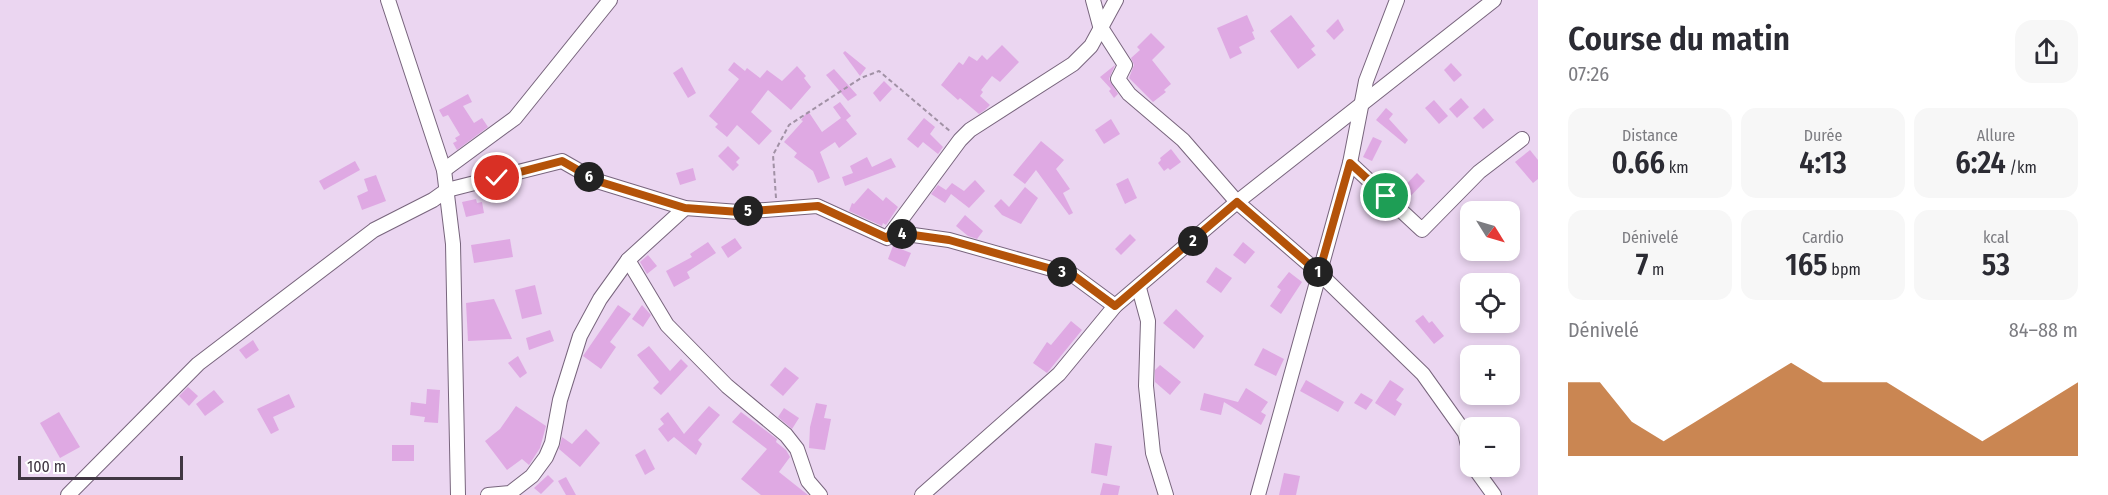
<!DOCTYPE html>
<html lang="fr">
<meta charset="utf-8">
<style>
body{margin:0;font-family:"Fira Sans Condensed",sans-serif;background:#f7f7f7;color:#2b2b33;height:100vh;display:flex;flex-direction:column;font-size:22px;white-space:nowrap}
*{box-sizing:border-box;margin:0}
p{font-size:20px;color:#7c7c81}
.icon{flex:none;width:33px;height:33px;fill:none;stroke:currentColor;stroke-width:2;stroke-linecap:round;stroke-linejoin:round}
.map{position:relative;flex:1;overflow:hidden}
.sheet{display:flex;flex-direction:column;background:#fff;width:570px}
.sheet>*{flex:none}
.needle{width:39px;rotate:127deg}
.tools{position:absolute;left:1460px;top:201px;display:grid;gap:12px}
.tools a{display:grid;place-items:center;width:60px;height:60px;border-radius:12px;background:#fff;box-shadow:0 3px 9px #0003;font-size:30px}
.scale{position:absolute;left:18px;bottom:15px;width:165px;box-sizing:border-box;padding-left:6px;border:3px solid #403742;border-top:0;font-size:16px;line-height:21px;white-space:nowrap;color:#403742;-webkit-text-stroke:4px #fff;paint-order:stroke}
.pin{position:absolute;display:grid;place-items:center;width:51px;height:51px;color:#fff;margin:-26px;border:3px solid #fff;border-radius:50%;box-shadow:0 2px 6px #0007}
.km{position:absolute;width:30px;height:30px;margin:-15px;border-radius:50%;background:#222;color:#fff;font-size:16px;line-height:30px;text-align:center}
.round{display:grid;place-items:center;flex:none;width:63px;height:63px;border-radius:18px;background:#f7f7f7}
.headline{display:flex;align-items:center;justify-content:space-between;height:102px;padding:0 30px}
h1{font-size:33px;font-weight:600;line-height:45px}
.figures{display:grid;grid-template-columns:repeat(3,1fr);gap:9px;height:102px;padding:6px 30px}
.figures div{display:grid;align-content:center;border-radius:15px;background:#f7f7f7;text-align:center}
.figures b{font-size:30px;font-weight:600}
.figures small{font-size:16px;font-weight:400}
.figures p{font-size:16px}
.chart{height:168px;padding:12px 30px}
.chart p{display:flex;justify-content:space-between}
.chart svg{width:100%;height:108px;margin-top:6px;fill:#b45309;opacity:.7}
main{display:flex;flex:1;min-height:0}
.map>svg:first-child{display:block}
.building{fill:#dfa9e3}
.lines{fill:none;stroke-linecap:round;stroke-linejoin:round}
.minor-casing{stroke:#78657d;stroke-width:16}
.path{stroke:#a191a5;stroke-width:2;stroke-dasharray:4.5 3;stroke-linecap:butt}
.minor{stroke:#fff;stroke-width:14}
.route-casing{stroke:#fff;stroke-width:12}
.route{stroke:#b45309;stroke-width:8}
</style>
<main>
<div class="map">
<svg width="1538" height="495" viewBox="0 0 1538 495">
<rect width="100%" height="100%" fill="#ebd6f1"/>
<!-- building -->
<g class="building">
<polygon points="1247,15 1254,31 1252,32 1255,39 1239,47 1242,53 1230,59 1217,28"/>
<polygon points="1291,15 1315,46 1311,49 1316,55 1298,69 1270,31"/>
<polygon points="1338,19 1344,30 1334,40 1326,31"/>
<polygon points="1151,33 1165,47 1152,60 1171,84 1164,90 1166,92 1153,102 1129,78 1134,65 1131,58 1140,50 1137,47"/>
<polygon points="1002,45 1019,62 1000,82 992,76 981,90 983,92 980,96 990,105 985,110 979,114 960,98 958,100 941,85 959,62 963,65 969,56 977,61 982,55 987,60"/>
<polygon points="845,51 866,68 860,76 843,53"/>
<polygon points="734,62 745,71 747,68 760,78 767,70 782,81 797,66 806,76 804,78 811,87 791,110 768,90 751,112 772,131 759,145 737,125 727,137 715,127 718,124 709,116 739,79 728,70"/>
<polygon points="1451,63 1462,75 1454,82 1444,70"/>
<polygon points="1115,65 1109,79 1118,94 1114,98 1109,91 1111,89 1100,77"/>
<polygon points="682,67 696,93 688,98 673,73"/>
<polygon points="834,69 857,95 848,101 826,75"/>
<polygon points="884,81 892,89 880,102 873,93"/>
<polygon points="468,94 472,102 463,106 474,123 482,118 488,127 457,150 453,143 457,141 455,138 460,135 448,115 443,117 439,110"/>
<polygon points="1461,98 1469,107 1457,118 1449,109"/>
<polygon points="1434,100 1448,116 1439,124 1425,108"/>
<polygon points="840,102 851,116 846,120 857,134 839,148 835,142 820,152 830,178 818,183 813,171 794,157 797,153 784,142 803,121 801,120 808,111 822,132 841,118 833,107"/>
<polygon points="1386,108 1393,114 1389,119 1408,140 1405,144 1376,120"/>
<polygon points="1484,108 1494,120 1483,129 1473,118"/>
<polygon points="924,118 935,127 930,134 943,147 938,154 923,142 918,148 907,139"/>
<polygon points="1111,119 1120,134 1104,144 1095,130"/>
<polygon points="1373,137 1382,141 1372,161 1363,157"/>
<polygon points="1041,141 1064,160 1056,169 1070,189 1063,193 1073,213 1069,215 1036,170 1025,184 1013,175"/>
<polygon points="728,146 740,158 736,162 739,165 733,171 718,156"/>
<polygon points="1171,149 1181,162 1170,170 1168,168 1164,171 1158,163 1161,160 1160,158"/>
<polygon points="1530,150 1538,160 1538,179 1533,183 1515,162"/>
<polygon points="867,157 872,167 891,158 896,167 845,186 842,177 853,173 850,166"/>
<polygon points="355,161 360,170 324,190 319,181"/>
<polygon points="693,168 696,180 680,185 676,173"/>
<polygon points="1417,173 1425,181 1405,202 1397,194"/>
<polygon points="376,175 386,201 362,210 357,196 368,191 364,179"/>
<polygon points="1128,178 1137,198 1125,204 1116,184"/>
<polygon points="975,180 985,191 969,208 951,194 945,203 931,194 938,185 946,190 952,183 964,191"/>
<polygon points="1025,187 1038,198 1021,224 1002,215 994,206 1001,199 1009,207"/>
<polygon points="868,188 883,201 886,197 898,207 886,225 883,223 882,226 849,211 852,203 854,204"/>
<polygon points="476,199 477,203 482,202 484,213 466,217 462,202"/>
<polygon points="965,215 983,231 977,239 968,236 956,226"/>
<polygon points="1130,234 1136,240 1121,255 1115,249"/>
<polygon points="735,238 742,248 728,258 721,247"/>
<polygon points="510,239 513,257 474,263 471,245"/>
<polygon points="708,242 716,253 687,272 690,278 674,287 666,271 692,257 690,254"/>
<polygon points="1243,242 1255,252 1245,264 1233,255"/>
<polygon points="893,246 911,253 905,267 888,259"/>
<polygon points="648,255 657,266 647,274 640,262"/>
<polygon points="1216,267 1232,278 1221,293 1206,282"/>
<polygon points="1289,272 1302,282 1281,314 1270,306 1281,290 1277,287"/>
<polygon points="535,285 542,314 522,319 515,290"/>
<polygon points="494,299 512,339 468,341 466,303"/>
<polygon points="618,305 631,314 610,342 616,347 601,369 583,356"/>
<polygon points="642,305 651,315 643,327 632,319"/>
<polygon points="1176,309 1204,336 1194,349 1163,323"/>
<polygon points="1423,315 1429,323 1432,321 1444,336 1434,344 1415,321"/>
<polygon points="1071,321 1082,330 1047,373 1033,363 1047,342 1051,345"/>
<polygon points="550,330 554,341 529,350 526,338"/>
<polygon points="253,340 259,350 246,359 239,350"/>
<polygon points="649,346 670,371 681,359 688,366 661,395 653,388 659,382 637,355"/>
<polygon points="1263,348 1284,359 1276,376 1254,365"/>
<polygon points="518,356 527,373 520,378 508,363"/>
<polygon points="1160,365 1181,382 1170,395 1155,382 1155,370"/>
<polygon points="785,367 799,378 783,396 770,385"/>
<polygon points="1306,380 1344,402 1338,412 1300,391"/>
<polygon points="1390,380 1404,389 1396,400 1402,404 1395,416 1375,403"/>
<polygon points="188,387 198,396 189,406 179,396"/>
<polygon points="1246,388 1268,402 1261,412 1266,415 1261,425 1224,402 1221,415 1200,410 1204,393 1238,402"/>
<polygon points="427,389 440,390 438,423 424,422 425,417 410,415 411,402 426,404"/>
<polygon points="214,390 224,402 205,416 196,404"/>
<polygon points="1361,393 1373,400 1366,410 1354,403"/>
<polygon points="289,394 295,407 273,417 279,430 271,434 257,409"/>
<polygon points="816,403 827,405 824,418 831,419 825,450 809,448 810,427"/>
<polygon points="516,406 546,426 540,448 529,465 522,459 507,470 485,441 500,429"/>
<polygon points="709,406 720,415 698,440 702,444 696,455 674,437 668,442 658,429 664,424 660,419 668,412 684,434"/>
<polygon points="784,408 799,418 792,429 778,417"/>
<polygon points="59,412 80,447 60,458 40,423"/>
<polygon points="741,412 777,439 776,442 786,450 790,457 779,472 808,495 761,495 741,479 767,449 732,422"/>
<polygon points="586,429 600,443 580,467 559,449 562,437 572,444"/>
<polygon points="1095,443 1112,446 1107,476 1091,473"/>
<rect x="392" y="445" width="22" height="16"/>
<polygon points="645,449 655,469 645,475 635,455"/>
<polygon points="1284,473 1300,476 1296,495 1279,495"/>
<polygon points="548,475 554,481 541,494 534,488"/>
<polygon points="566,477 576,495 566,495 558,481"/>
<polygon points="1103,483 1120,486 1118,495 1100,495"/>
</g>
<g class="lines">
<defs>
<g id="minor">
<polyline points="388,0 444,170 453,244 458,495"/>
<polyline points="1093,0 1100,26 1125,65 1118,79 1129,94 1183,140 1237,202 1319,273 1423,374 1465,433 1470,454"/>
<polyline points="1350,163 1422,230 1479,172 1522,139"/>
<polyline points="444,170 515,118 610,0"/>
<polyline points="892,232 960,140 970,130 1073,64 1091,46 1116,0"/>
<polyline points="628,260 667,325 727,386 786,435 797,449 808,481 820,495"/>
<polyline points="1139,288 1148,321 1146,386 1153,453 1166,495"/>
<polyline points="1473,466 1494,495"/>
<polyline points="68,495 198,364 374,230 433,200 447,190 562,161 597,181 685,208 739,212 817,206 887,238 892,232 949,240 1073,275 1115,306"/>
<polyline points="488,495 510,493 532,476 546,457 552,443 560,400 580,336 600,299 628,260 685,208"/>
<polyline points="922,495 1059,374 1115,306 1237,202 1494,0"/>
<polyline points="1258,495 1350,163 1366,81 1397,0"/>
</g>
</defs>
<!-- minor casing -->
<use href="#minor" class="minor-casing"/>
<!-- path -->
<polyline class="path" points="776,198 773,155 789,125 861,78 879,71 951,132"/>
<!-- minor -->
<use href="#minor" class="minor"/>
</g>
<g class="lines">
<defs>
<polyline id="route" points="497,178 562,161 597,181 685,208 739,212 818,206 887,238 892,232 949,240 1073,275 1115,306 1237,202 1319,273 1350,163 1386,196"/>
</defs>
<!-- route casing -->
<use href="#route" class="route-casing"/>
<!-- route -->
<use href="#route" class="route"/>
</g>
</svg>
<div class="tools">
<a><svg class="needle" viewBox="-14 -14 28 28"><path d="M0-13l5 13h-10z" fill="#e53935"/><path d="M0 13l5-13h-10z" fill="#7c7c81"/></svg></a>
<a><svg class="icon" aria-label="locate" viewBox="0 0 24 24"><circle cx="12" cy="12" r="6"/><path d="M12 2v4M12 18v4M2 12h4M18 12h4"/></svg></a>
<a>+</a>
<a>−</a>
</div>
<div class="scale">100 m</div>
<div class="pin" style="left:1386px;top:196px;background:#1e9e55"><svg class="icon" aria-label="arrive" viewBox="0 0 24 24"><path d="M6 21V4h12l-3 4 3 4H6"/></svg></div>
<div class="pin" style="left:497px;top:178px;background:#d93025"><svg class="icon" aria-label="check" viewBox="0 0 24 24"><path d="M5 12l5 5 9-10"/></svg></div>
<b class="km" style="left:1318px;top:272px">1</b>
<b class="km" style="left:1193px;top:241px">2</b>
<b class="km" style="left:1062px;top:272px">3</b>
<b class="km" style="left:902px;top:234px">4</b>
<b class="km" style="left:748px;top:211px">5</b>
<b class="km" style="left:589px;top:177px">6</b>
</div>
<section class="sheet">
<div class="headline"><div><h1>Course du matin</h1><p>07:26</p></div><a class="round"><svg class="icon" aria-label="share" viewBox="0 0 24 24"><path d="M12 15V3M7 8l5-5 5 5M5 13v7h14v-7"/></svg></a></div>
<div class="figures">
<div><p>Distance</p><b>0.66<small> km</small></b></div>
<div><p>Durée</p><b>4:13</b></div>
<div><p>Allure</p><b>6:24<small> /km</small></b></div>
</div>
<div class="figures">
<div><p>Dénivelé</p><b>7<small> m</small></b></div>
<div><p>Cardio</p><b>165<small> bpm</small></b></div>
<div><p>kcal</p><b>53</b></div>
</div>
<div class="chart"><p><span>Dénivelé</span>84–88 m</p>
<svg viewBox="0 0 160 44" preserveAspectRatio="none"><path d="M0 44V14L10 14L20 30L30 38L40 30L50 22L60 14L70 6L80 14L90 14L100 14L110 22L120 30L130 38L140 30L150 22L160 14V44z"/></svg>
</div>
</section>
</main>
